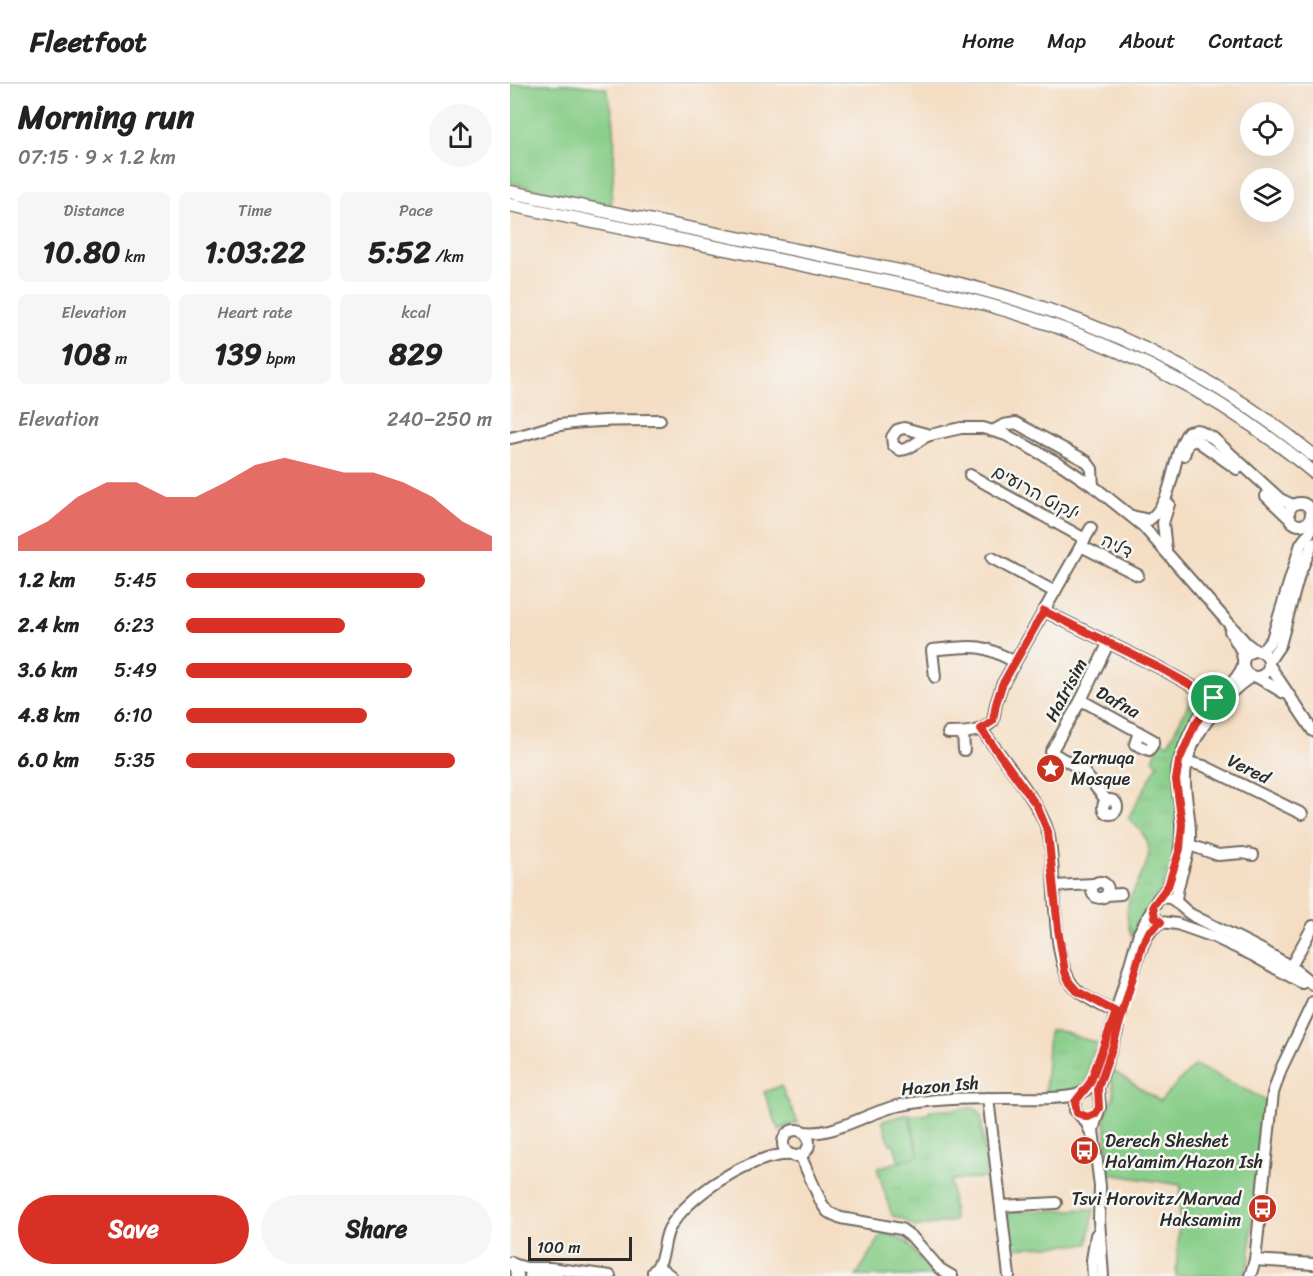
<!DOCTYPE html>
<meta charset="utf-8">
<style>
body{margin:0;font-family:Sriracha,"Playpen Sans Hebrew",sans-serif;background:#f6f6f6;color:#222;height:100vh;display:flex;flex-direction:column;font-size:22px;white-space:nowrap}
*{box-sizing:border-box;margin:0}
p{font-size:20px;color:#767676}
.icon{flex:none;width:33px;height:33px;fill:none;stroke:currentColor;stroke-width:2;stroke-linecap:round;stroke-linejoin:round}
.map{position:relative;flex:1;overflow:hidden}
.details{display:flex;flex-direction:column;background:#fff;width:510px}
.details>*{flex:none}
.fabs{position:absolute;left:730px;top:18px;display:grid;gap:12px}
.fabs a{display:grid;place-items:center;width:54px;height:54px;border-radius:50%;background:#fff;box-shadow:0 6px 24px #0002;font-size:30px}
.scale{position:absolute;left:18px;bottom:15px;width:104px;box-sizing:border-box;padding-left:6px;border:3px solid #2b2b2b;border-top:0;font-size:16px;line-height:21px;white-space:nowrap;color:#2b2b2b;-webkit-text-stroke:4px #f6f6f2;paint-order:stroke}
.pin{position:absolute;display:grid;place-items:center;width:51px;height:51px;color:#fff;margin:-26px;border:3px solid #fff;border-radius:50%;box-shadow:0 2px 6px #0007}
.round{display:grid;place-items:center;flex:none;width:63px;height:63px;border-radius:32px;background:#f6f6f6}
.summary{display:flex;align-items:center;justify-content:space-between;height:102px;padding:0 18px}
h1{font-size:33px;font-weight:800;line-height:45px}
.figures{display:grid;grid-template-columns:repeat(3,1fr);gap:9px;height:102px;padding:6px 18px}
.figures div{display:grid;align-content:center;border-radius:9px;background:#f6f6f6;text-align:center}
.figures b{font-size:30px;font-weight:800}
.figures small{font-size:16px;font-weight:400}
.figures p{font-size:16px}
.chart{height:168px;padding:12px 18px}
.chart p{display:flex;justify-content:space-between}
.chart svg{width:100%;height:108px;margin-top:6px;fill:#d93025;opacity:.7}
.action{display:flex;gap:12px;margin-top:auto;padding:12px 18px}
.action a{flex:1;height:69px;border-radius:36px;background:#d93025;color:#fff;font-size:24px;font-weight:800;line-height:69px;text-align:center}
.action a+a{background:#f6f6f6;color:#222}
ul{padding:0 18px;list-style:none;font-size:20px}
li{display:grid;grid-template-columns:96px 72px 1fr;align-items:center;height:45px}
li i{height:15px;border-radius:8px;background:#d93025}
header{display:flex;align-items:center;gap:36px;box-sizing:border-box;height:84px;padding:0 30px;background:#fff;border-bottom:2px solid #e0e0e0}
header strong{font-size:28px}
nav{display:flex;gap:33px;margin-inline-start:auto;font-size:21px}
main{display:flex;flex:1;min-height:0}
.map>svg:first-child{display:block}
.grass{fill:#87cd88;stroke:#597c5a;stroke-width:1.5}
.park{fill:url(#park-tufts);stroke:#597c5a;stroke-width:1.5}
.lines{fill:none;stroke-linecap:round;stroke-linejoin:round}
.minor-casing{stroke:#716960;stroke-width:14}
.major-casing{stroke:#716960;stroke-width:15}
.minor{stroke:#fff;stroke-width:10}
.major{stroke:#fff;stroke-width:12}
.route-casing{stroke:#fff;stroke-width:12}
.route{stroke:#d93025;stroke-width:8}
.labels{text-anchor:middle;stroke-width:5;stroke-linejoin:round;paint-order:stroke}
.street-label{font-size:18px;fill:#2b2b2b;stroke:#f6f6f2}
.poi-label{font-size:18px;fill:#2b2b2b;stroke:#f6f6f2;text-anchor:start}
</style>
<header>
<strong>Fleetfoot</strong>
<nav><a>Home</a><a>Map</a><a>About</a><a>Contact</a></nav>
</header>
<main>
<section class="details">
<div class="summary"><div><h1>Morning run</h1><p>07:15 · 9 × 1.2 km</p></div><a class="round"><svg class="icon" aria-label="share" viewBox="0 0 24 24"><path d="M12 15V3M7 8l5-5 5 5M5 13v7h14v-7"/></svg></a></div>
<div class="figures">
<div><p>Distance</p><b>10.80<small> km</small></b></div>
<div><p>Time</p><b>1:03:22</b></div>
<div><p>Pace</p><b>5:52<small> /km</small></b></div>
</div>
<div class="figures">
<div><p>Elevation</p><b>108<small> m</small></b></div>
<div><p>Heart rate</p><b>139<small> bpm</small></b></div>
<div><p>kcal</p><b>829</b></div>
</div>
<div class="chart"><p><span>Elevation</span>240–250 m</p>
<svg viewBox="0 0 160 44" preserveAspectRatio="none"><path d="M0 44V38L10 32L20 22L30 16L40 16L50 22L60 22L70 16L80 9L90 6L100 9L110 12L120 12L130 16L140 22L150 32L160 38V44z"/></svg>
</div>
<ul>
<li><b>1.2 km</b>5:45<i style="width:78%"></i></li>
<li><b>2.4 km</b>6:23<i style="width:52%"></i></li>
<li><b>3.6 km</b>5:49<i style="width:74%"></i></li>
<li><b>4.8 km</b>6:10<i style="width:59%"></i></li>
<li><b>6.0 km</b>5:35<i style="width:88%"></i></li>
</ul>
<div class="action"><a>Save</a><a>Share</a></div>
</section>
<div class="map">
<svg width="803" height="1192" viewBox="0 0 803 1192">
<defs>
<pattern id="park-tufts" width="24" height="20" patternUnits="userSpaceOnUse" patternTransform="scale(1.5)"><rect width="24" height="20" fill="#87cd88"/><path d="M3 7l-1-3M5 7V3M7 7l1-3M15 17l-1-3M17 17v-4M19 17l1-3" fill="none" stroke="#75b076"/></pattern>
</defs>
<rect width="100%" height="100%" fill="#f6f6f2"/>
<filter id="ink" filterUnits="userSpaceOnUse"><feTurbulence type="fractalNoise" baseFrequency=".0167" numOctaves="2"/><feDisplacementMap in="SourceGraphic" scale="12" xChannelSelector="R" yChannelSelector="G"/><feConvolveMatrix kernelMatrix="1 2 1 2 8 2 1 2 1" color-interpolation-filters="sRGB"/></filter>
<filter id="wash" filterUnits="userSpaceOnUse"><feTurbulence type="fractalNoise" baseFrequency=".008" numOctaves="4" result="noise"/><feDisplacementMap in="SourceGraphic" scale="24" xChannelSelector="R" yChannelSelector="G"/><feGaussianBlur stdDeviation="1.35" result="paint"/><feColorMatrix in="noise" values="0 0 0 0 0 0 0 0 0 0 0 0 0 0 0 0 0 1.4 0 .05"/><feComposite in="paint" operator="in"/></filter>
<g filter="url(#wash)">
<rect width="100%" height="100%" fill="#f4ddc2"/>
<!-- grass -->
<g class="grass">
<path d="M 0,0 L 60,0 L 96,4 C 110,41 103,84 101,123 L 0,99 Z"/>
<polygon points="685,981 753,1014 759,1021 742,1129 740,1175 734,1192 666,1192 671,1101 599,1090 595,1032 604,1011 600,985 650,1017"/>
<polygon points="399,1030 409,1072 389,1078 384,1060 380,1060 372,1037"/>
<polygon points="584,1125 578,1160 502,1164 497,1128"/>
<polygon points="373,1149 396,1157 423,1192 346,1192"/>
</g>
<!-- park -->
<g class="park">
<path d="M 685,607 L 695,614 L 667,677 L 670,744 L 662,786 L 622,853 C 618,843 616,832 618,821 C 618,815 623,809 625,804 C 641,772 648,760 618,734 L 648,680 L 643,675 L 650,657 L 658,660 Z"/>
<path d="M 546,946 L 587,959 L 578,986 L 579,990 C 568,1011 556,1008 535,1008 L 539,947 Z"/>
<polygon points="271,1002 288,1038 269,1046 254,1008"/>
<polygon points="462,1024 468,1026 471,1031 477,1094 441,1096 444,1137 405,1143 393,1135 382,1132 367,1084 409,1072 400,1032 419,1030 419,1027"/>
</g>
</g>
<g filter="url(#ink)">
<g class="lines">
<defs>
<g id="minor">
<path d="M 394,344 L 420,351 C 409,354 402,366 390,366 L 383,361 L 382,353 L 387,346 Z"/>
<polyline points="483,347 494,341 506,339 576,377 582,385 583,402"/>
<polyline points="420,351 451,344 473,344 496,351 552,381 587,405 633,442 736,559 745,566"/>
<path d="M 0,354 C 17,351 33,344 50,341 C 83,336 117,336 150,336"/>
<polyline points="674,371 678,359 686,356 727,385"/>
<polyline points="460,391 575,455"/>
<polyline points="756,412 780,435"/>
<circle cx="790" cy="430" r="11"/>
<path d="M 622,432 L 639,436 C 666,416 660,374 678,348 L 687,346 L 703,354 L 770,415 L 783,421"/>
<polyline points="571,462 628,491"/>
<polyline points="656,466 653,439 659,420"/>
<polyline points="482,474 545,508"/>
<polyline points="534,527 650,584 709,617"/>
<polyline points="720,547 731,566 733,575"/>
<circle cx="746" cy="580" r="13"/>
<polyline points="749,567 754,565 762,555 791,460 803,444"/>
<polyline points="759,577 770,561 789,491 803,459"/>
<polyline points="759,581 803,647"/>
<path d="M 425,593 L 422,566 C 462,562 469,558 505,578"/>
<polyline points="747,593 774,609"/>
<polyline points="571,616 643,656 643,660 639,666 625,660 629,648"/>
<path d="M 471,645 C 491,673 529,717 538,748 C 548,786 538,883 568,907 C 580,917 597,924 611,931"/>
<path d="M 438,649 C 455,649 471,649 483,637 L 486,620 L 492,601 L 581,444"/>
<polyline points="453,649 454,666"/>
<polyline points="671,680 682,679 694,682 792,730"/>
<circle cx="600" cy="723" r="7"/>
<polyline points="597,717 572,686 541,668 571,616 599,558"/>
<polyline points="674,759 708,771 733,769 743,771"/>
<circle cx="590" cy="806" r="8"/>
<polyline points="544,802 584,800"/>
<polyline points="596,811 611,810"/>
<path d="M 648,815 C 671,791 673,754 670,723 C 668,707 664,692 669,677 C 675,658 684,638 696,623 C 707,610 728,598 733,581"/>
<path d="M 666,817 C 667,795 679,775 680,754 C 681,733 674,713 675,693 C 675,657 713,611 742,592"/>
<polyline points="646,834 651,838 667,840 704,853 742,871 792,899"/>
<polyline points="780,884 803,842"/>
<path d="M 624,886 C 630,868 634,849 651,838"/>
<polyline points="478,1014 499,1192"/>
<circle cx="286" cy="1059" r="13"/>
<path d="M 291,1047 C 319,1055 358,1028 387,1022 C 423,1014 461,1014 497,1014 C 521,1014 546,1016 570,1010"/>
<path d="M 583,1053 L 576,1038 L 565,1026 L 565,1018 L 567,1012 L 577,1005 L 582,997 L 601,946 L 629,849 L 648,815 C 664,808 670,825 682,831 C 717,850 776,873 803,901"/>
<polyline points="290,1071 312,1120 318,1128 331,1134 391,1145 402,1153 430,1185 442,1192"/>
<polyline points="491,1122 546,1119"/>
<polyline points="745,1176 803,1180"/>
<polyline points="3,1180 16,1184 40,1184 100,1192"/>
<path d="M 143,1188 C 156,1175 152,1160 159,1145 C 176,1112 244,1068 282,1071"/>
<polyline points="143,1188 153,1186 161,1192"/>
<polyline points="20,1192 47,1192"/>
<polyline points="583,1192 582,1176 586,1151"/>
<polyline points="593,1192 589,1136 590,1102 583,1046 590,1022 588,1004 608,944"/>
<polyline points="740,1192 745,1176 763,1009 771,985 803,918"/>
</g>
<g id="major">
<path d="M 0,108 L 429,195 C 565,226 694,281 803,371"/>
<path d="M 0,121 L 426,208 C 565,239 694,296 803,388"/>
<polyline points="0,1179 6,1183 7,1192"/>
</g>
</defs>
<!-- minor casing -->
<use href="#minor" class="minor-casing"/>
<!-- major casing -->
<use href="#major" class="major-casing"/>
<!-- minor -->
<use href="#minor" class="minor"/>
<!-- major -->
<use href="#major" class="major"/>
</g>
</g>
<g class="lines" filter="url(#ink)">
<defs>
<polygon id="route" points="534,527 650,584 704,614 685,640 669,677 666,696 672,740 670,765 658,802 643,822 645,833 651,838 639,848 632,862 603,962 588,1004 589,1024 585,1030 578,1033 567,1029 565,1018 580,999 606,928 567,907 560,899 555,888 548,845 538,748 527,722 471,645 483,637 486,620 492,601"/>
</defs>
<!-- route casing -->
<use href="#route" class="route-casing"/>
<!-- route -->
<use href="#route" class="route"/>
</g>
<!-- icons -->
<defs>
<symbol id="sight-disc" viewBox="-11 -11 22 22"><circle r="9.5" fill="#c8321e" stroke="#f6f6f2"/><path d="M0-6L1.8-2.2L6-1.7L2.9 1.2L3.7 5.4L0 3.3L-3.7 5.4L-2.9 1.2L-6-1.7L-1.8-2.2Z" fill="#fff"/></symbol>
<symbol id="bus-disc" viewBox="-11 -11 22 22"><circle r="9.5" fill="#c8321e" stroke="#f6f6f2"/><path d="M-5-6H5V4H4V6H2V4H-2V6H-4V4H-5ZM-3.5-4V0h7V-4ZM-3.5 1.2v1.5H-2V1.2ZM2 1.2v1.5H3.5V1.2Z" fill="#fff"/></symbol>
</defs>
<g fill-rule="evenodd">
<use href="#sight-disc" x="524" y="668" width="33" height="33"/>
<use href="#bus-disc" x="558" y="1050" width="33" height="33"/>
<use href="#bus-disc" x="736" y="1108" width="33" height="33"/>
</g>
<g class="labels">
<!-- street labels -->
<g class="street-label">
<text transform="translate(526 409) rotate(29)" y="6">ילקוט הרועים</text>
<text transform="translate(607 462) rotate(27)" y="6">דליה</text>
<text transform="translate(556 606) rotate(-62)" y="6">HaIrisim</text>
<text transform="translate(608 618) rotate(29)" y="6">Dafna</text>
<text transform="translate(739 685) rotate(26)" y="6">Vered</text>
<text transform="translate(430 1002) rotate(-5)" y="6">Hazon Ish</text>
</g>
<!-- poi labels -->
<g class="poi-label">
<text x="561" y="680">Zarnuqa<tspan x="561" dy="21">Mosque</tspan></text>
<text x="595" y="1063">Derech Sheshet<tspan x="595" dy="21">HaYamim/Hazon Ish</tspan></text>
<text x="731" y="1121" text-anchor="end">Tsvi Horovitz/Marvad<tspan x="731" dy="21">Haksamim</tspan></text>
</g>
</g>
</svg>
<div class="fabs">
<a><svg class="icon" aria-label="locate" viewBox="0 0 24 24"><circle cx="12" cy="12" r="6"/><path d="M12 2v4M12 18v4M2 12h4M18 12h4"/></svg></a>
<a><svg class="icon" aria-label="layers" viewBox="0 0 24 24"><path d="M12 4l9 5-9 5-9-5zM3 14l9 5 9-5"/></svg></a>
</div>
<div class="scale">100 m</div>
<div class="pin" style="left:704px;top:614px;background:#1e9e55"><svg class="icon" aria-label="arrive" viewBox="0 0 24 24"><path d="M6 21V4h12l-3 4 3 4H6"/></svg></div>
</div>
</main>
